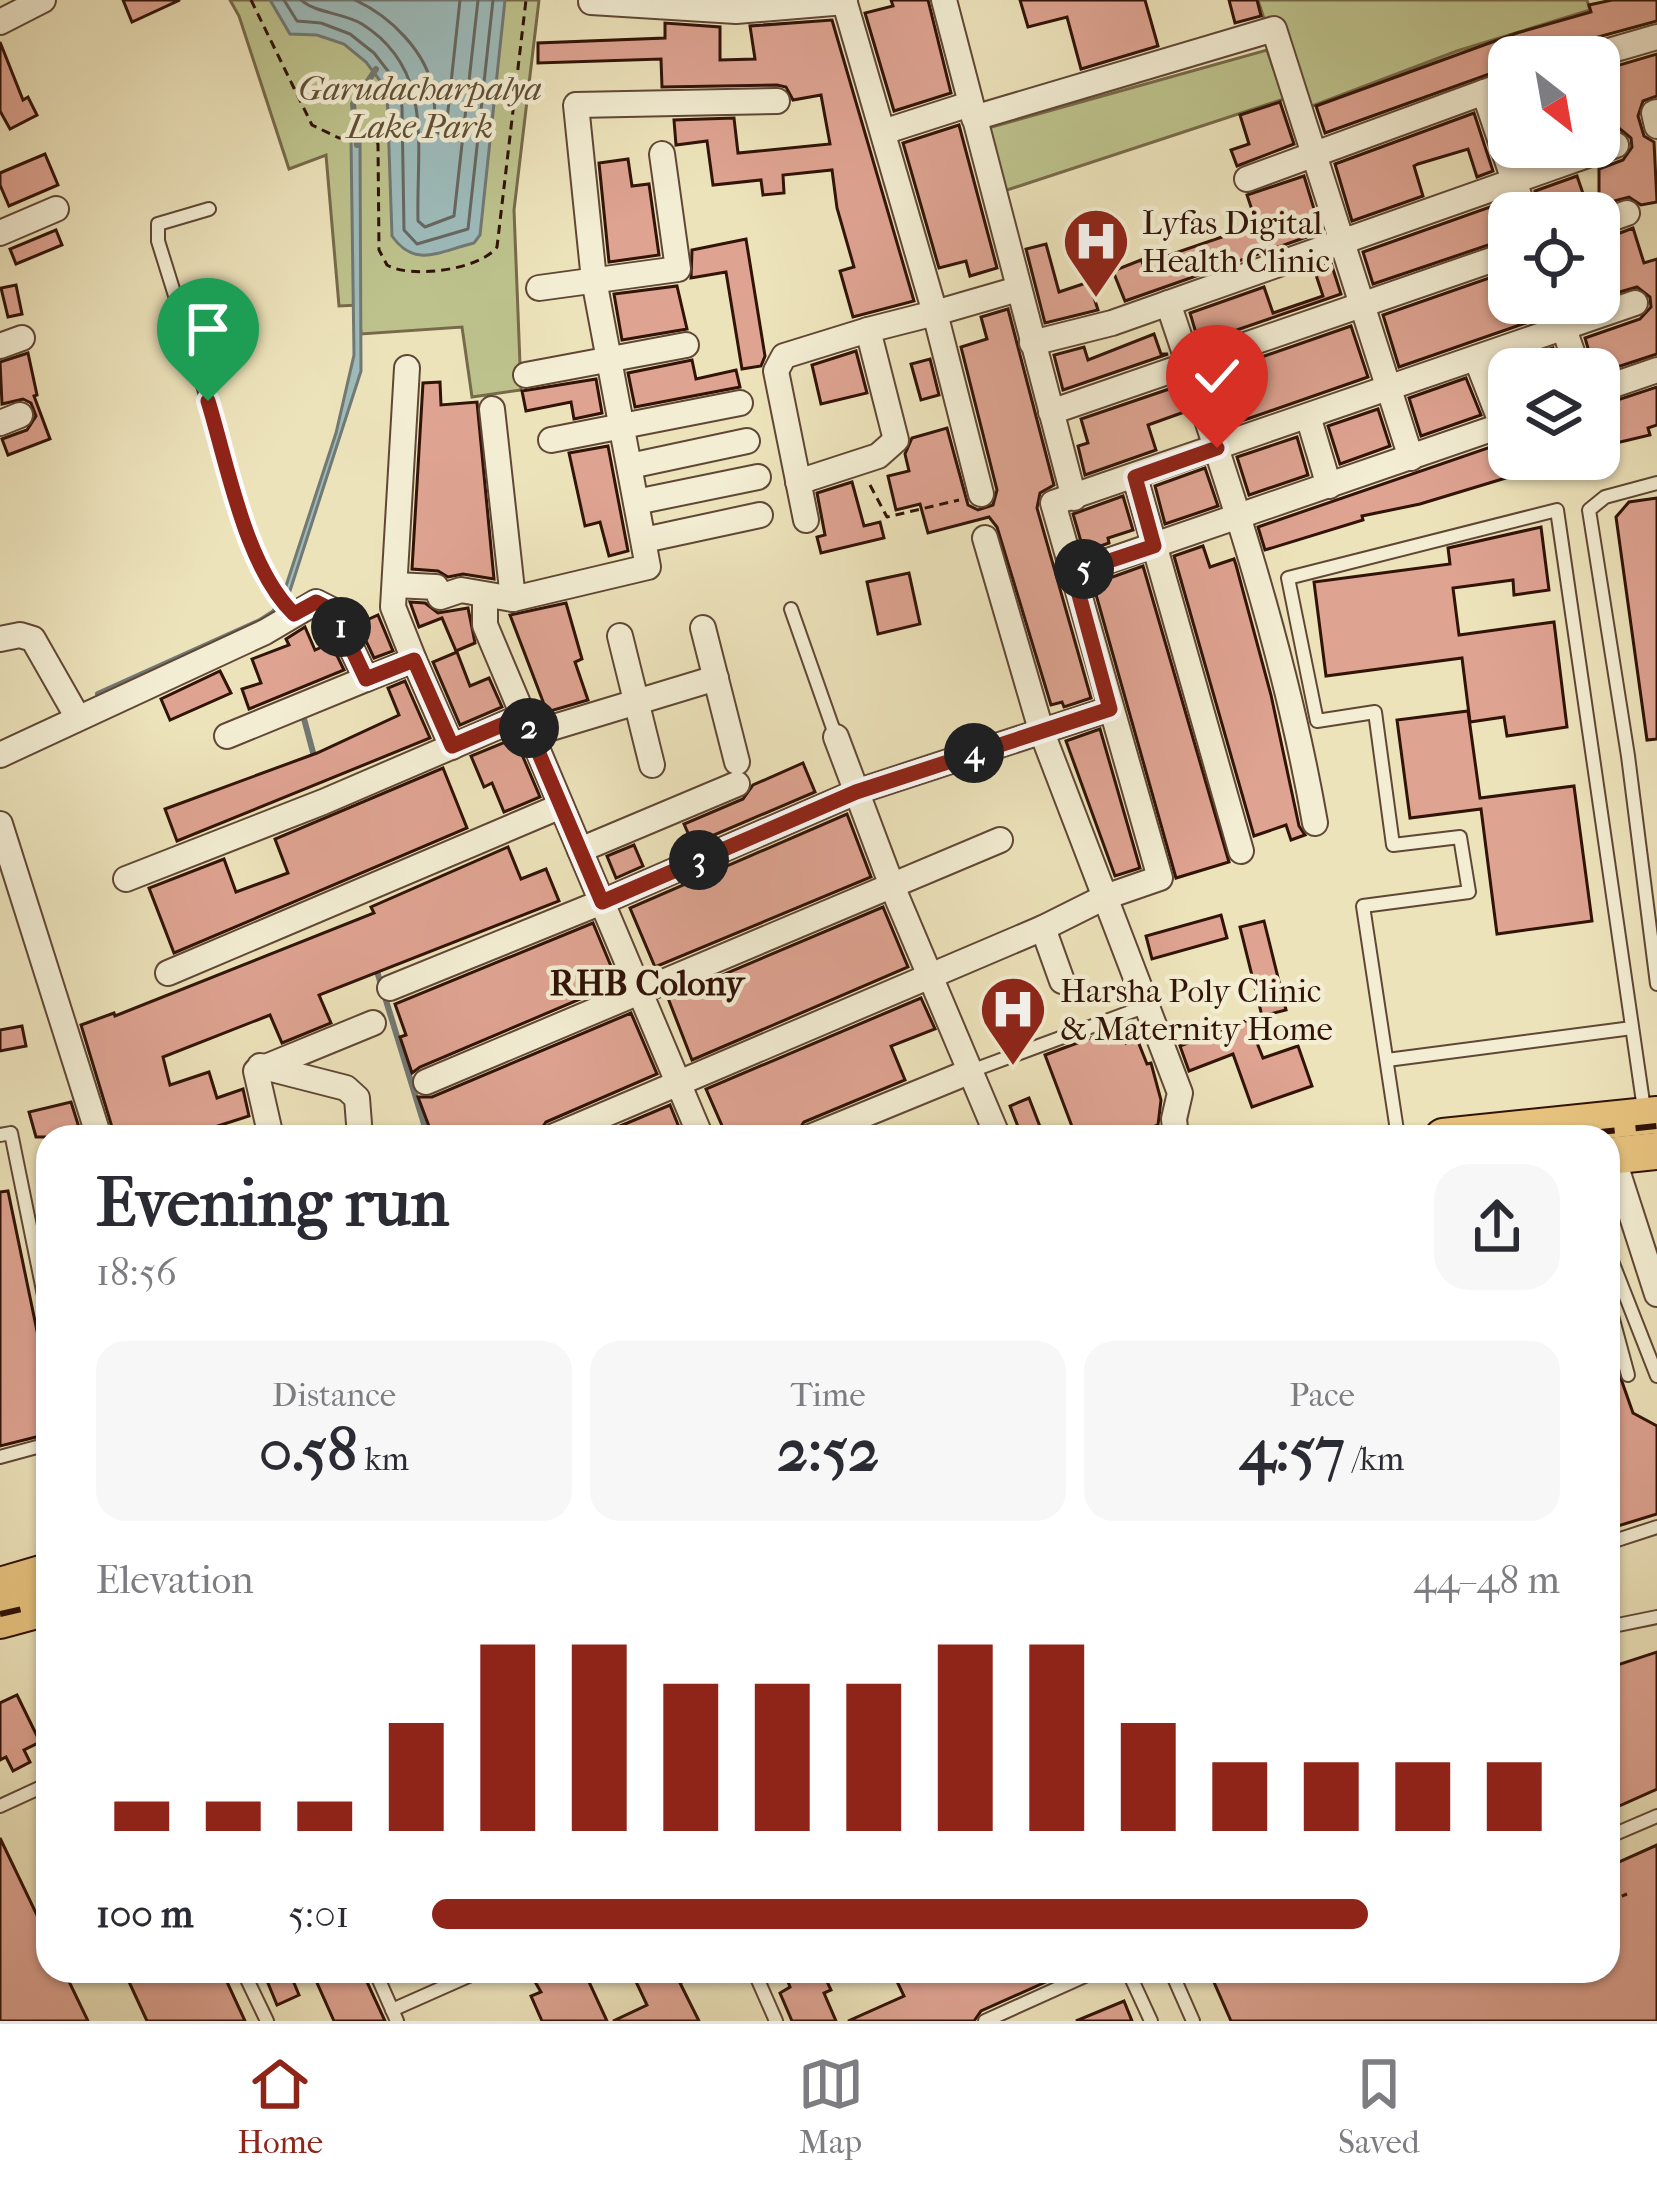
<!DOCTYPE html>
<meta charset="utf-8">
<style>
body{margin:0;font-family:"IM FELL French Canon",serif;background:#f7f7f7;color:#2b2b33;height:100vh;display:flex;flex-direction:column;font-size:45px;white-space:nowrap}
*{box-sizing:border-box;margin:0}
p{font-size:39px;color:#7c7c81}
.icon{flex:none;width:66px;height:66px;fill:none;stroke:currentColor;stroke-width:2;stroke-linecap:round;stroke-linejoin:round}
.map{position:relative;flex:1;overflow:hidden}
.sheet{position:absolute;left:36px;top:1125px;width:1584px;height:858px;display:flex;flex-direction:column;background:#fff;border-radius:36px;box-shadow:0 3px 9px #0004}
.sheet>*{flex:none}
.needle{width:78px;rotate:149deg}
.buttons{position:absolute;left:1488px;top:36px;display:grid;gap:24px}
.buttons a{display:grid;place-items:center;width:132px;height:132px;border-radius:24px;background:#fff;box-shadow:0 3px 9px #0004;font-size:60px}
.pin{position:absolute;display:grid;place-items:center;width:102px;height:102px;color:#fff;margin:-123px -51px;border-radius:50% 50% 50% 0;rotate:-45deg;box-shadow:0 0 12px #0007}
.pin .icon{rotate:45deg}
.km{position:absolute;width:60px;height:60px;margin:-30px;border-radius:50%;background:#222;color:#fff;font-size:33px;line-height:60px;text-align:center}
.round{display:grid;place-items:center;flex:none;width:126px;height:126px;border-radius:36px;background:#f7f7f7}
.headline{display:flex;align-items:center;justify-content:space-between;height:204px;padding:0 60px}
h1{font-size:66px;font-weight:700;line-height:90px}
.stats{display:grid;grid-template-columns:repeat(3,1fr);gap:18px;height:204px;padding:12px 60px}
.stats div{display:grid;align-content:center;border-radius:30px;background:#f7f7f7;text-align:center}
.stats b{font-size:60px;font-weight:700}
.stats small{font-size:33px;font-weight:400}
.stats p{font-size:33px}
.chart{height:336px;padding:24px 60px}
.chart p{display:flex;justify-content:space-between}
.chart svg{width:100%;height:216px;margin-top:12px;stroke:#8f2418;stroke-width:6}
ul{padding:0 60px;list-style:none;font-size:39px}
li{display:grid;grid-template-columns:192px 144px 1fr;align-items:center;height:90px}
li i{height:30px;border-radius:15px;background:#8f2418}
.menu{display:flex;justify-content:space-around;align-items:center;height:168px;border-top:3px solid #e1e1e2;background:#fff;font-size:33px;color:#7c7c81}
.menu a{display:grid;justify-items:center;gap:6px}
.menu .current{color:#8f2418}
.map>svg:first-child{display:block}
.green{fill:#bdc28c;stroke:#776a4a;stroke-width:3}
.water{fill:#9dbbba;stroke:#727873;stroke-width:3}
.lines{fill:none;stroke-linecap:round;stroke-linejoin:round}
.shore{stroke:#676761;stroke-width:3}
.stream{stroke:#727873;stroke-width:6}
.building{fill:#dea391;stroke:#311308;stroke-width:3}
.lane-casing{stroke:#604735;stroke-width:16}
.street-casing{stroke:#604735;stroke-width:28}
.primary-casing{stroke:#311308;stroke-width:40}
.path{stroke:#311308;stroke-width:3;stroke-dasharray:9 6;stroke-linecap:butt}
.lane{stroke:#f3edd3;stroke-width:12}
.street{stroke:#f3edd3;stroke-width:24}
.primary{stroke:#e6c27e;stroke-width:36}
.rail{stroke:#311308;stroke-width:6;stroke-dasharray:21 21;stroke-linecap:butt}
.route-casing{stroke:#fff;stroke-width:24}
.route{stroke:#8f2418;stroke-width:15}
.labels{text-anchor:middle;stroke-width:9;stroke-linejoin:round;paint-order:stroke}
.park-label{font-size:33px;font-style:italic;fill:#625036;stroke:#f3edd3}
.poi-label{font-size:33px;fill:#311308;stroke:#f3edd3;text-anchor:start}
.neighbourhood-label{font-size:36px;font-weight:bold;fill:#311308;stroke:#f3edd3}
</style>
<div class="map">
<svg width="1657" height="2021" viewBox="0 0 1657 2021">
<rect width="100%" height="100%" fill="#ede3bb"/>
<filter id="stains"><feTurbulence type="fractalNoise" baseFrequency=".00167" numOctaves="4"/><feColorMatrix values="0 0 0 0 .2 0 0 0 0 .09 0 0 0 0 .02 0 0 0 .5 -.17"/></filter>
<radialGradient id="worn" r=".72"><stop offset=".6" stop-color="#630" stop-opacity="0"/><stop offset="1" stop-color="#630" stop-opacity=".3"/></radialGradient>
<!-- green -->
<g class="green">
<polygon points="230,0 539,0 514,210 521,390 472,397 462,327 361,334 359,305 339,306 326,155 289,169 239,16"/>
<polygon points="1258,0 1587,0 1590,10 1457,51 1307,108 1265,22"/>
<polygon points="1267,50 1284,99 1004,191 988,128"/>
</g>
<!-- water -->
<g class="water">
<path d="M 270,0 L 505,0 L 480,235 L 474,243 C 440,251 415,269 392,236 L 387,90 L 366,62 L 344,44 L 317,35 L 290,34 Z"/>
<polygon points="351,140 360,140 361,371 288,597 283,595 336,433 354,355"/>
</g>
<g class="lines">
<!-- shore -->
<g class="shore">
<polyline points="284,0 297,21 321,23 350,34 374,53 398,84 402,107 404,230 417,244 468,229 493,0"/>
<path d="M 301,0 C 315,13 344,13 362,24 C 435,70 416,146 418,221 L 425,227 L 454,216 L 478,0"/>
<path d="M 355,0 C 390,16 427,52 433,91 C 436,104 434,116 434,129 L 440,134 L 446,129 L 460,0"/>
</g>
<!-- stream -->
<g class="stream">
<polyline points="357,145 353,104 376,69"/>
<polyline points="98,694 260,621 274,612 284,597"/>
<polyline points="303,715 315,760"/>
<polyline points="376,968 428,1137"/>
</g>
</g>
<!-- building -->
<g class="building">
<polygon points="123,0 180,0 132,22"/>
<polygon points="891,0 928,0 951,93 894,111 865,13 893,6"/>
<polygon points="1020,0 1145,0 1158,46 1081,69 1067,17 1028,27"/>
<polygon points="1229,0 1257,0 1261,16 1235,23"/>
<polygon points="1612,0 1657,0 1657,21 1583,41 1572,52 1553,57 1509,57 1509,67 1325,133 1316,106 1517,33 1591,12 1589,5"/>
<polygon points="832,20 914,301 853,317 840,271 854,267 837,208 832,170 783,175 784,193 763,195 761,180 713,185 707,141 676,145 674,120 734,118 738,153 830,144 821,95 793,100 786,87 777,85 662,87 661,59 538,63 538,43 665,38 665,23 720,27 720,60 755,59 750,26"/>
<polygon points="0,42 23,100 28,97 37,115 10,129 0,111"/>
<polygon points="1657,54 1657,96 1643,101 1638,116 1644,136 1654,142 1657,202 1641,205 1629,197 1599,205 1599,169 1623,160 1632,147 1631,138 1620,129 1599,134 1599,71"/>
<polygon points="1280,102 1294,144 1237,166 1231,150 1249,144 1240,115"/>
<polygon points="1474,113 1493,171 1477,177 1468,149 1418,164 1414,166 1423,196 1352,221 1335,164"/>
<polygon points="959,125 997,268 970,276 966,261 939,268 903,143"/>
<polygon points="45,154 58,185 9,206 0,185 0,173"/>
<polygon points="628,159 632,186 649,184 659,255 609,262 599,163"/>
<polygon points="1304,176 1321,232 1125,301 1113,271 1141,260 1143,264 1257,225 1247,195"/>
<polygon points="1577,176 1589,211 1541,213 1535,191"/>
<polygon points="1504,202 1509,238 1373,284 1363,252"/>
<polygon points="1633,228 1644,263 1657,259 1657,354 1599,373 1594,369 1585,338 1640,319 1651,307 1650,297 1637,287 1599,298 1599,255 1611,251 1607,238"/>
<polygon points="56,230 62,245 16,264 10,249"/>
<polygon points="746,239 765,356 761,366 742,369 726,272 691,278 692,250"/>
<polygon points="1046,244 1059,292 1089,282 1098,310 1045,323 1026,249"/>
<polygon points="1331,263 1341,294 1199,343 1190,313 1264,287 1273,313 1323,296 1314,269"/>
<polygon points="1509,271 1509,303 1539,303 1543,317 1399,367 1383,315"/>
<polygon points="16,285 22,314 8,317 1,288"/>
<polygon points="677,286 687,329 622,340 614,294"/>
<polygon points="1008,309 1054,485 1040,493 1037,508 1091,698 1064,707 1062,702 1051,705 997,527 989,517 928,533 920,504 896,510 888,476 909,471 905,454 912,438 947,428 968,505 978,510 993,505 997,490 961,347 987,339 981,317"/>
<polygon points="1351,326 1368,377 1227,426 1210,375"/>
<polygon points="1154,334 1161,354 1168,354 1063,390 1054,355 1084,347 1088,360"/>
<polygon points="1553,348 1561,369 1509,369 1509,397 1497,368"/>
<polygon points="856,351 867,393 821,404 812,365"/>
<polygon points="28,353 37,395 34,396 50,439 8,455 2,439 27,430 36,416 31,403 23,399 2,404 0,362"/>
<polygon points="930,359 939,395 921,400 911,364"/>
<polygon points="692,360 696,379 736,370 740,387 635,407 628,373"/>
<polygon points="1466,378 1481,415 1421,436 1409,398"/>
<polygon points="596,379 602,413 574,419 571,402 526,411 522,391"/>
<polygon points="440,382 441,405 477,402 494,579 463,574 448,577 438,571 412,569 423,383"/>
<polygon points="1178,386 1187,411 1148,425 1156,450 1085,475 1078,446 1088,443 1081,419"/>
<polygon points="1657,387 1657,425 1648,428 1650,435 1599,447 1599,406"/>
<polygon points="1378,409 1390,446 1340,464 1328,426"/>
<polygon points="1297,437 1308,475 1249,495 1237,457"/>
<polygon points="1508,441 1509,459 1551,459 1552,464 1420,504 1362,516 1363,520 1265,550 1258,527"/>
<polygon points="608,446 628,551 609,556 600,522 585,526 569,453"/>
<polygon points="1205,468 1218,506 1165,524 1155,486"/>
<polygon points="852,482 864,526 880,522 884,538 821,553 817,537 825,535 817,493"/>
<polygon points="1123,496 1133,530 1108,538 1109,543 1084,552 1073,514"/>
<polygon points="1657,498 1657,739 1647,740 1616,517 1629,502"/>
<polygon points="1541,527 1549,590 1514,595 1513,580 1453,588 1459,635 1554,622 1567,727 1507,736 1504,717 1470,722 1462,658 1326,676 1314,582 1450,564 1448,548"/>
<polygon points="1203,546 1210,567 1234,559 1236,565 1271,695 1299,826 1305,835 1291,840 1286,825 1254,836 1174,556"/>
<polygon points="1143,566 1229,862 1176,878 1093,584"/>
<polygon points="909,573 920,624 878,634 867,582"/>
<polygon points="410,602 425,603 438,613 468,608 475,643 456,651 442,618 419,627"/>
<polygon points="566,603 582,659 575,662 588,700 547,712 510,615"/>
<polygon points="378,615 393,651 374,658 358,624"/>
<polygon points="305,627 315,650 331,643 344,670 249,709 242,689 261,683 252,659 289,645 286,639"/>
<polygon points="457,652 470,686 489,678 502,707 460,725 433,662"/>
<polygon points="220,671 231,693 170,720 161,699"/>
<polygon points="405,681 430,738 177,841 165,809 317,753 399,715 388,688"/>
<polygon points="1468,711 1480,798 1574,786 1592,921 1497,934 1481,809 1410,818 1397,720"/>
<polygon points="1100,729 1140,868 1115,876 1066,741"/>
<polygon points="515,738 540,797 504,812 492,783 484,787 471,756"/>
<polygon points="803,763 815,792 693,844 684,824 743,799 753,785"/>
<polygon points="443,768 467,828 174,953 149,888 224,859 236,892 288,873 275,839"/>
<polygon points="847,814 871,877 655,967 630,908"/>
<polygon points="634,845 643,866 616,878 607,856"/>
<polygon points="508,847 521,879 546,869 559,901 319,995 331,1023 282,1043 270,1015 163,1057 170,1085 209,1072 217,1098 243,1089 249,1116 190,1135 115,1137 81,1025 114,1013 115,1016 374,913 371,907"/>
<polygon points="883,907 908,967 692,1060 668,998"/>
<polygon points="1221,915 1227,938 1152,959 1146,936"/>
<polygon points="1264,921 1286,1010 1262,1016 1240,927"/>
<polygon points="593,923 618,983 420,1067 412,1073 400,1037 406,1035 395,1004"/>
<polygon points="921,998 935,1029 891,1046 905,1080 804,1122 794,1137 727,1137 706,1089"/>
<polygon points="631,1013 657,1074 546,1122 536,1137 433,1137 418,1097 432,1097"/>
<polygon points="1248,1020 1263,1058 1298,1046 1312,1086 1252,1107 1233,1054 1189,1071 1180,1046"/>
<polygon points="22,1026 26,1046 0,1051 0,1030"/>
<polygon points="1120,1027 1126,1043 1137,1039 1147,1064 1151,1063 1161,1100 1158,1125 1126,1137 1076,1137 1045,1055"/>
<polygon points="1029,1098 1044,1137 1022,1137 1010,1106"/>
<polygon points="71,1102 82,1137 36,1137 29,1112"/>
<polygon points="670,1105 683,1137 594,1137"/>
<polygon points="8,1191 48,1384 48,1434 0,1446 0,1192"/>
<polygon points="1608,1342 1633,1413 1657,1426 1657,1514 1608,1529"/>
<polygon points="1657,1652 1657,1789 1608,1811 1608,1668"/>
<polygon points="17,1695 40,1742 24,1750 30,1762 13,1771 6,1757 0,1760 0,1703"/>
<polygon points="0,1838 48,1938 48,1971 64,1971 88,2021 0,2021"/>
<polygon points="1657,1845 1657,2021 1231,2021 1213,1980 1233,1971 1608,1971 1608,1867"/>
<polygon points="124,1971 222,1971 245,2021 147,2021"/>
<polygon points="263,1971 289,1971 299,1995 277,2005"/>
<polygon points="326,1971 362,1971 385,2021 334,2021 314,1976"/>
<polygon points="538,1971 584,1971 607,2021 542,2021 531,1996 541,1992 534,1980 541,1976"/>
<polygon points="631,1971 707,1971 680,1983 699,2021 613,2021 647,2005"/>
<polygon points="804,1971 822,1971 831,1990 824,1993 836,2021 792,2021 780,1993 790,1987 787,1979"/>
<polygon points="892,1971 1070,1971 981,2011 974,2021 848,2021 904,1996"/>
<polygon points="1124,2001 1132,2021 1076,2021"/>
</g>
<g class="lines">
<defs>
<g id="lane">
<polyline points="209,209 158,224 158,241 258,562 294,614"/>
<polyline points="1657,483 1605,497 1589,510 1628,756 1657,984"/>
<polyline points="791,609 836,737"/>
<polyline points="1387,1060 1632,1028"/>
<polyline points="971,1071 1144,1007"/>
<polyline points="0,1135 11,1133 48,1315"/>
<polyline points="1398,1137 1363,906 1469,892 1460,837 1393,845 1375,712 1317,721 1288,578 1557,510 1644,1109"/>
<polyline points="1608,1251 1657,1376"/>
<polyline points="1608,1301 1628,1375"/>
<polyline points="0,1457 48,1444"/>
<polyline points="1608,1543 1657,1527"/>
<polyline points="1608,1627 1657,1617"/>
<polyline points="0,1806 48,1784"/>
<polyline points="1608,1837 1657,1816"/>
<polyline points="243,1971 267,2021"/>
<polyline points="375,1971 397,2021"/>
<polyline points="754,1971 776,2021"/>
<polyline points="1128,1971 1151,2021"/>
<polyline points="1171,1971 1193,2021"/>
<polyline points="392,2010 480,1971"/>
<polyline points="985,2021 1096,1971"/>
</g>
<g id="street">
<polyline points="844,0 935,313 1018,289"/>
<polyline points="944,0 1074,498"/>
<polyline points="591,2 736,11 845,2"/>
<polyline points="0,22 43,0"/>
<polyline points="1588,57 1657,37"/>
<polyline points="1484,92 1525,213"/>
<polyline points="1657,112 1654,113 1657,126"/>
<polyline points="974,118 1274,29 1411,458"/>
<polyline points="883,132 970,104"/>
<polyline points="1247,179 1509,83"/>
<polyline points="1599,223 1627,213"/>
<polyline points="0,233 56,209"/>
<polyline points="539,288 678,269 662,154"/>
<path d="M 1168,303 C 1226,475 1284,645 1315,823"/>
<polyline points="1555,303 1578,369"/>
<polyline points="1032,343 1112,323 1616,145"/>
<polyline points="0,346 22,338"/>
<polyline points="1476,358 1502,425"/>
<polyline points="407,368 393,607 414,660"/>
<polyline points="526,375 686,345"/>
<polyline points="1599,390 1657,370"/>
<polyline points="492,409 513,599"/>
<polyline points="1051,412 1509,254"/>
<polyline points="1308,416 1329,486"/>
<polyline points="0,423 20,415"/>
<polyline points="551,440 740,403"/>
<polyline points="630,466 747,441"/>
<polyline points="1135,477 1241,851"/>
<polyline points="798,482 878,456 896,440 868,330 935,313 981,494"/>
<polyline points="636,502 758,477"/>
<polyline points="806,520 776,371 784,356 868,330"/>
<polyline points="985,538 1041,730 1180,1093 1174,1119 1176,1137"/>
<polyline points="644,540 760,515"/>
<polyline points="1073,573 1509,423"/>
<polyline points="395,585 436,587 440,597 461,590 513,599 648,567 594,280 576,105 777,101"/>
<polyline points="485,597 485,625 701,1137"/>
<polyline points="703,628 737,762"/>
<polyline points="620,636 652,765"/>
<polyline points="0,639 20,635 33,639 78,718"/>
<polyline points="531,734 716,678"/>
<polyline points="227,736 366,679"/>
<polyline points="836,737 892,886 998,1137"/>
<polyline points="0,755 265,632 316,602 334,611 366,679 414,660 452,747"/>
<polyline points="0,824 99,1137"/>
<polyline points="580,850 737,784"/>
<polyline points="126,879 323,802 523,716"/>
<polyline points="1043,928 1105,897 1160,878 1053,503 1635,303"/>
<polyline points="168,973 561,806"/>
<polyline points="390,988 602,902 856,792 1110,709"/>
<polyline points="260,1066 346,1088 357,1098 360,1137"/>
<polyline points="426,1082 1000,840"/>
<polyline points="271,1137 256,1071 373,1023"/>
<polyline points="552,1137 1043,928 1062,981"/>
<polyline points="810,1137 971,1071"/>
<polyline points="1618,1155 1618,1173 1657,1294"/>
</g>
<g id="primary">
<polyline points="1443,1137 1657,1115"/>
<polyline points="1608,1156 1657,1151"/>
<polyline points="0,1586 48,1572"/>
<polyline points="0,1620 48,1607"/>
</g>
</defs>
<!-- lane casing -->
<use href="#lane" class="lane-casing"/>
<!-- street casing -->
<use href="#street" class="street-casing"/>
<!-- primary casing -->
<use href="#primary" class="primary-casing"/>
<!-- path -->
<g class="path">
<path d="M 251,0 L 312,125 L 339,138 L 371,136 L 378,144 L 379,250 L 387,265 C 410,279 480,270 497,247 L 526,0"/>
<polyline points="870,485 887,517 959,500"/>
<polyline points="1608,1902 1627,1894"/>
</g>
<!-- lane -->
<use href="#lane" class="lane"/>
<!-- street -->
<use href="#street" class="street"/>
<!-- primary -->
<use href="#primary" class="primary"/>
<!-- rail -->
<g class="rail">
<polyline points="1552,1137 1657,1126"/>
<polyline points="0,1614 48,1603"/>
</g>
</g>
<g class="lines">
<defs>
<path id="route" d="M 208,401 C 228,466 245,566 294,614 L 316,602 L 334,611 L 366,679 L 414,660 L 452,746 L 523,716 L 602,902 L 856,792 L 1110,709 L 1073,573 L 1154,546 L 1135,477 L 1217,448"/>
</defs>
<!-- route casing -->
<use href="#route" class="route-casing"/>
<!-- route -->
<use href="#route" class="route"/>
</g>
<!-- icons -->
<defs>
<symbol id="hospital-pin" viewBox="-11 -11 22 30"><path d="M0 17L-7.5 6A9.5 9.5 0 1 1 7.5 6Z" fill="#8f2418" stroke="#f3edd3"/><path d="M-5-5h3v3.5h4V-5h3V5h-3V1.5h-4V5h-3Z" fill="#fff"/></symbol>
</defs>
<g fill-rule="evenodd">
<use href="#hospital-pin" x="1058" y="203" width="76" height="104"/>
<use href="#hospital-pin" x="975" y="971" width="76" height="104"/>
</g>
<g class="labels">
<!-- park labels -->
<g class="park-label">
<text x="420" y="100">Garudacharpalya<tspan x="420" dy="38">Lake Park</tspan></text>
</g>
<!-- poi labels -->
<g class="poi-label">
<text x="1142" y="234">Lyfas Digital<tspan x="1142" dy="38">Health Clinic</tspan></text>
<text x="1060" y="1002">Harsha Poly Clinic<tspan x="1060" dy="38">&amp; Maternity Home</tspan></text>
</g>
<!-- neighbourhood labels -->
<g class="neighbourhood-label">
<text x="647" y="995">RHB Colony</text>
</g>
</g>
<rect width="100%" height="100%" filter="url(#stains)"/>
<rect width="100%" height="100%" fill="url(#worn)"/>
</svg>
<div class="buttons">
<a><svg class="needle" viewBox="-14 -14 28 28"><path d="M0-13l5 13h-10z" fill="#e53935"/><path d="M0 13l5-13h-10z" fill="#7c7c81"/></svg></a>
<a><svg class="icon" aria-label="locate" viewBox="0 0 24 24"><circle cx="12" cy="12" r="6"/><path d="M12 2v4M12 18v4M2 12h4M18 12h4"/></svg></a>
<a><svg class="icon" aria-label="layers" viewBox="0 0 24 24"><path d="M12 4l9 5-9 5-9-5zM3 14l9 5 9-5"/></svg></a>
</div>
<div class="pin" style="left:208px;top:401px;background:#1e9e55"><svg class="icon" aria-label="arrive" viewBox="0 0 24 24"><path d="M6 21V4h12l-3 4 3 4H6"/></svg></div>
<div class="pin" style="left:1217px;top:448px;background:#d93025"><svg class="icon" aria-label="check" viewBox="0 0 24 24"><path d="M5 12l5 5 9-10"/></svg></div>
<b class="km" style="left:341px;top:627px">1</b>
<b class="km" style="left:529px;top:728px">2</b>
<b class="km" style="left:699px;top:860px">3</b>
<b class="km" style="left:974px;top:753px">4</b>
<b class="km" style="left:1084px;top:569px">5</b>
<section class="sheet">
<div class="headline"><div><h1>Evening run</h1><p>18:56</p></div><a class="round"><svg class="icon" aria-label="share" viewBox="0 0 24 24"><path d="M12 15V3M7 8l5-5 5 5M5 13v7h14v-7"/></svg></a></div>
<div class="stats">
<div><p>Distance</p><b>0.58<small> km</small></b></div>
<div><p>Time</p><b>2:52</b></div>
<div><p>Pace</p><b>4:57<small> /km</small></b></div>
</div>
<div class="chart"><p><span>Elevation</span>44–48 m</p>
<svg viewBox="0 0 160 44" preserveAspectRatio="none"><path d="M5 44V38M15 44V38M25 44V38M35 44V22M45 44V6M55 44V6M65 44V14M75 44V14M85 44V14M95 44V6M105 44V6M115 44V22M125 44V30M135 44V30M145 44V30M155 44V30"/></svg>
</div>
<ul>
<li><b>100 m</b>5:01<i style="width:83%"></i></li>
</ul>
</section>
</div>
<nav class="menu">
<a class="current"><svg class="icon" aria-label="home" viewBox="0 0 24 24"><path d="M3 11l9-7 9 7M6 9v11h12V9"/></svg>Home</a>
<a><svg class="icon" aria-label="map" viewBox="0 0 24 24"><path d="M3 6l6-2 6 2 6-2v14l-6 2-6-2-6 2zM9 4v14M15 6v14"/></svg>Map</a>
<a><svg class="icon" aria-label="saved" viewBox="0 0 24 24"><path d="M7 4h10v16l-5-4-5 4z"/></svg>Saved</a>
</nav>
